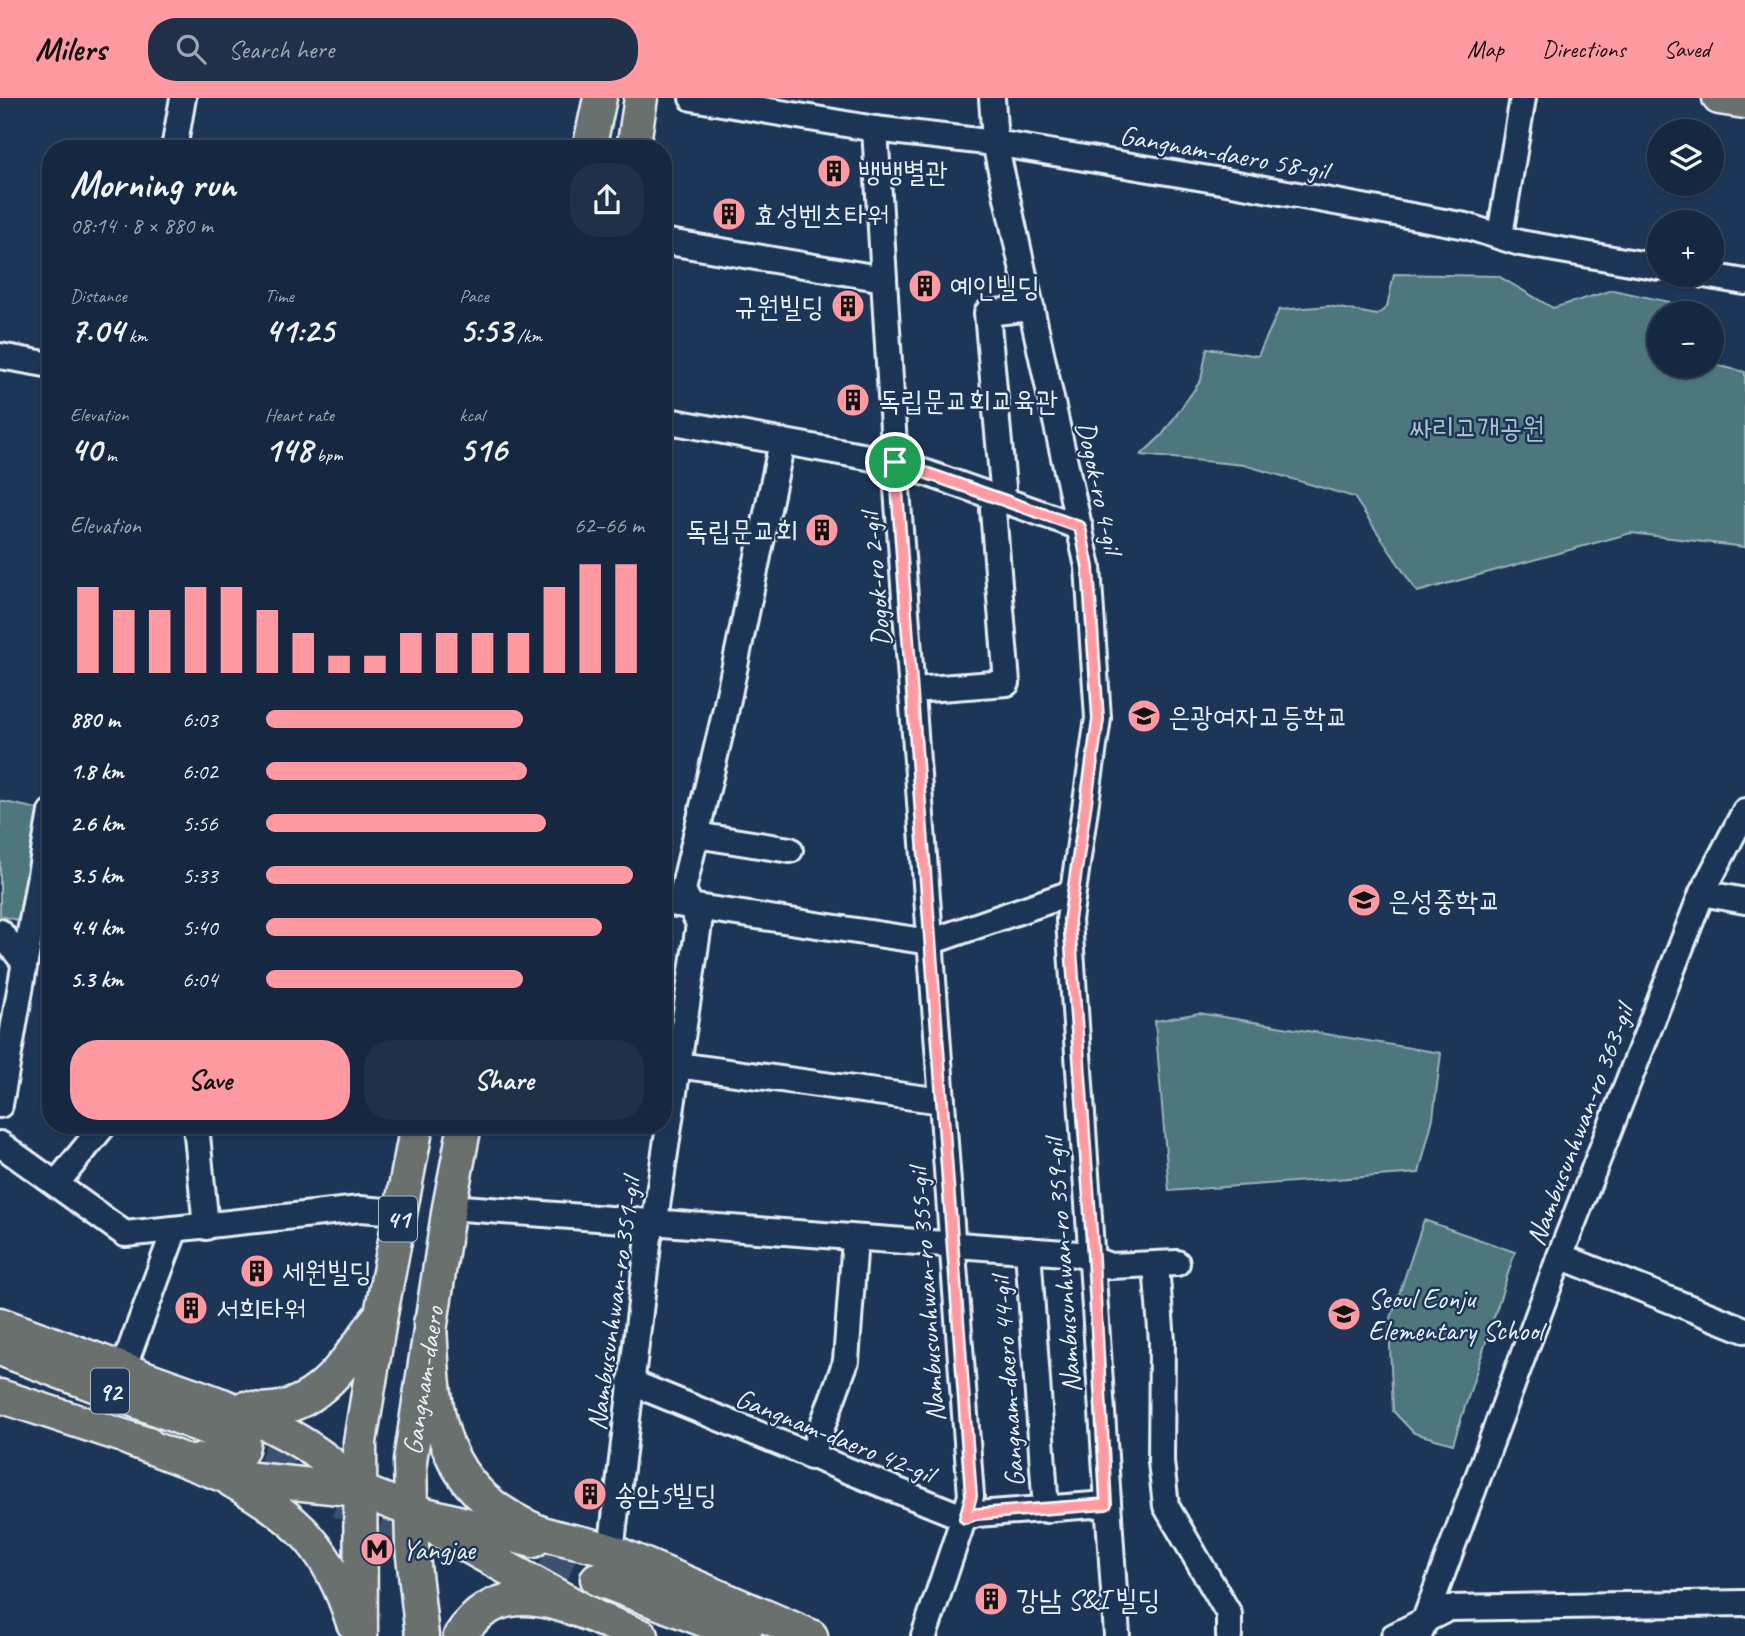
<!DOCTYPE html>
<meta charset="utf-8">
<style>
body{margin:0;font-family:Caveat,"Poor Story",sans-serif;background:#1f3048;color:#f1f3f6;height:100vh;display:flex;flex-direction:column;font-size:26px;white-space:nowrap}
*{box-sizing:border-box;margin:0}
p{font-size:23px;color:#9ea6b1}
.icon{flex:none;width:38px;height:38px;fill:none;stroke:currentColor;stroke-width:2;stroke-linecap:round;stroke-linejoin:round}
.map{position:relative;flex:1;overflow:hidden}
.details{position:absolute;left:42px;top:42px;width:630px;height:994px;display:flex;flex-direction:column;background:#162841;border-radius:28px;box-shadow:0 2px 5px #0004,0 0 0 2px #35445a}
.details>*{flex:none}
.controls{position:absolute;left:1647px;top:21px;display:grid;gap:14px}
.controls a{display:grid;place-items:center;width:77px;height:77px;border-radius:50%;background:#162841;box-shadow:0 2px 5px #0004,0 0 0 2px #35445a;font-size:35px}
.pin{position:absolute;display:grid;place-items:center;width:60px;height:60px;color:#fff;margin:-30px;border:4px solid #fff;border-radius:50%;box-shadow:0 2px 7px #0007}
.round{display:grid;place-items:center;flex:none;width:74px;height:74px;border-radius:28px;background:#1f3048}
.headline{display:flex;align-items:center;justify-content:space-between;height:119px;padding:0 28px}
h1{font-size:38px;font-weight:800;line-height:52px}
.metrics{display:grid;grid-template-columns:repeat(3,1fr);gap:10px;height:119px;padding:7px 28px}
.metrics div{display:grid;align-content:center}
.metrics b{font-size:35px;font-weight:800}
.metrics small{font-size:19px;font-weight:400}
.metrics p{font-size:19px}
.chart{height:196px;padding:14px 28px}
.chart p{display:flex;justify-content:space-between}
.chart svg{width:100%;height:126px;margin-top:7px;stroke:#ff9aa2;stroke-width:6}
.primary-button{display:flex;gap:14px;margin-top:auto;padding:14px 28px}
.primary-button a{flex:1;height:80px;border-radius:28px;background:#ff9aa2;color:#111;font-size:28px;font-weight:800;line-height:80px;text-align:center}
.primary-button a+a{background:#1f3048;color:#f1f3f6}
ul{padding:0 28px;list-style:none;font-size:23px}
li{display:grid;grid-template-columns:112px 84px 1fr;align-items:center;height:52px}
li i{height:18px;border-radius:9px;background:#ff9aa2}
header{display:flex;align-items:center;gap:42px;box-sizing:border-box;height:98px;padding:0 35px;background:#ff9aa2;color:#111}
header strong{font-size:33px}
nav{display:flex;gap:38px;margin-inline-start:auto;font-size:24px}
.search{width:490px;height:63px;background:#1f3048;display:flex;align-items:center;gap:18px;box-sizing:border-box;padding:0 24px;border-radius:28px;color:#9ea6b1;font-size:26px}
.map>svg:first-child{display:block}
.green{fill:#4e777b;stroke:#9bb4ba;stroke-width:2}
.lines{fill:none;stroke-linecap:round;stroke-linejoin:round}
.major-tunnel{stroke:#3b516f;stroke-width:32;stroke-dasharray:32 16;stroke-linecap:butt}
.minor-casing{stroke:#e8f1f8;stroke-width:30}
.major-casing{stroke:#e8f1f8;stroke-width:37}
.minor{stroke:#1d3557;stroke-width:24}
.major{stroke:#6a706d;stroke-width:32}
.route-casing{stroke:#fff;stroke-width:14}
.route{stroke:#ff9aa2;stroke-width:9}
.labels{text-anchor:middle;stroke-width:5;stroke-linejoin:round;paint-order:stroke}
.shield{fill:#1d3557;stroke:#abb9c8;stroke-width:2}
.shield-label{font-size:26px;font-weight:bold;fill:#e8f1f8}
.street-label{font-size:28px;fill:#e8f1f8;stroke:#1d3557}
.poi-label{font-size:28px;fill:#e8f1f8;stroke:#1d3557;text-anchor:start}
.park-label{font-size:28px;fill:#aac0c6;stroke:#1d3557}
</style>
<header>
<strong>Milers</strong>
<div class="search"><svg class="icon" aria-label="search" viewBox="0 0 24 24"><circle cx="10" cy="10" r="6"/><path d="M15 15l6 6"/></svg>Search here</div>
<nav><a>Map</a><a>Directions</a><a>Saved</a></nav>
</header>
<div class="map">
<svg width="1745" height="1538" viewBox="0 0 1745 1538">
<rect width="100%" height="100%" fill="#1d3557"/>
<filter id="ink" filterUnits="userSpaceOnUse"><feTurbulence type="fractalNoise" baseFrequency=".0143" numOctaves="2"/><feDisplacementMap in="SourceGraphic" scale="14" xChannelSelector="R" yChannelSelector="G"/><feConvolveMatrix kernelMatrix="1 2 1 2 8 2 1 2 1" color-interpolation-filters="sRGB"/></filter>
<g filter="url(#ink)">
<!-- green -->
<g class="green">
<polygon points="1394,176 1498,178 1553,210 1613,192 1670,204 1673,215 1659,215 1659,268 1712,266 1745,274 1745,449 1631,435 1417,494 1354,399 1244,367 1141,357 1162,337 1201,282 1207,250 1258,258 1279,212 1329,208 1377,217 1387,209"/>
<polygon points="0,703 38,711 18,822 0,818"/>
<polygon points="1199,915 1441,955 1433,1020 1419,1075 1169,1093 1155,923"/>
<polygon points="1424,1122 1515,1154 1453,1346 1414,1335 1393,1313 1389,1226"/>
</g>
<g class="lines">
<!-- major-tunnel -->
<g class="major-tunnel">
<polyline points="219,1335 351,1386"/>
<polyline points="338,1403 436,1441"/>
<polyline points="497,1443 597,1481"/>
</g>
<defs>
<g id="minor">
<polyline points="692,0 875,31 995,45 1221,83 1466,128 1520,145 1659,169"/>
<polyline points="992,0 995,45 1088,469 1098,620 1069,822 1117,1538"/>
<polyline points="875,31 895,364 971,1398 924,1538"/>
<polyline points="174,51 183,0"/>
<polyline points="1500,137 1523,0"/>
<polyline points="663,143 884,181"/>
<polyline points="1704,177 1745,184"/>
<polyline points="0,258 51,267"/>
<polyline points="663,322 895,364 1080,429"/>
<polyline points="913,592 1007,585 993,412 1003,389 987,215 1031,210"/>
<polyline points="696,737 790,752"/>
<polyline points="1702,795 1745,803"/>
<polyline points="663,804 930,844 1071,795"/>
<polyline points="0,834 24,864"/>
<polyline points="677,967 942,1003"/>
<polyline points="0,1007 51,714"/>
<polyline points="196,1027 206,1129"/>
<polyline points="0,1046 125,1136 360,1111 399,1114"/>
<polyline points="56,1086 104,1027"/>
<polyline points="449,1109 1078,1156 1110,1168 1177,1165"/>
<polyline points="1028,1152 1046,1412"/>
<polyline points="1560,1158 1745,1232"/>
<polyline points="1156,1167 1162,1244 1161,1364 1166,1408 1229,1516 1229,1538"/>
<polyline points="123,1271 175,1131"/>
<polyline points="630,1284 965,1420 977,1416 1106,1406"/>
<polyline points="811,1359 846,1263 855,1141"/>
<polyline points="611,1453 649,1139 655,1122 699,826 683,792 724,620 782,344"/>
<polyline points="1394,1538 1449,1510 1745,1505"/>
<polyline points="1419,1538 1560,1158 1702,795 1745,713"/>
</g>
<g id="major">
<polyline points="1719,0 1745,4"/>
<polyline points="589,51 600,0"/>
<polyline points="633,51 641,0"/>
<path d="M 430,1225 C 434,1319 438,1390 537,1433 C 561,1443 590,1444 614,1454 C 680,1481 745,1510 811,1538"/>
<path d="M 0,1226 C 52,1245 103,1264 155,1283 C 228,1309 305,1332 359,1392"/>
<polyline points="0,1251 219,1335"/>
<polyline points="0,1298 148,1346"/>
<path d="M 244,1310 C 312,1322 342,1269 377,1221"/>
<polyline points="129,1341 225,1378 359,1392 410,1412 533,1443"/>
<path d="M 201,1362 C 231,1371 248,1360 243,1327 L 222,1307"/>
<path d="M 232,1383 C 299,1421 329,1450 353,1525"/>
<polyline points="431,1428 601,1522"/>
<polyline points="597,1481 745,1538"/>
<polyline points="361,1538 360,1344 381,1216 417,1027"/>
<path id="s1" d="M 422,1538 L 412,1449 L 410,1363 L 449,1109 L 465,1027"/>
<path d="M 460,1538 C 505,1467 582,1516 642,1538"/>
</g>
</defs>
<!-- minor casing -->
<use href="#minor" class="minor-casing"/>
<!-- major casing -->
<use href="#major" class="major-casing"/>
<!-- minor -->
<use href="#minor" class="minor"/>
<!-- major -->
<use href="#major" class="major"/>
</g>
</g>
<g class="lines" filter="url(#ink)">
<defs>
<polygon id="route" points="895,364 1080,429 1088,469 1098,621 1069,822 1093,1160 1106,1406 976,1416 965,1420 971,1398"/>
</defs>
<!-- route casing -->
<use href="#route" class="route-casing"/>
<!-- route -->
<use href="#route" class="route"/>
</g>
<!-- icons -->
<defs>
<symbol id="building-disc" viewBox="-11 -11 22 22"><circle r="9.5" fill="#ff9aa2" stroke="#1d3557"/><path d="M-4-6H4V6H1V3H-1V6H-4ZM-2.5-4.3h1.7v1.8h-1.7ZM.8-4.3h1.7v1.8H.8ZM-2.5-1h1.7V.8h-1.7ZM.8-1h1.7V.8H.8Z" fill="#111"/></symbol>
<symbol id="school-disc" viewBox="-11 -11 22 22"><circle r="9.5" fill="#ff9aa2" stroke="#1d3557"/><path d="M0-5L7-2L0 1L-7-2ZM-4 1L0 2.5L4 1V4Q0 6-4 4Z" fill="#111"/></symbol>
<symbol id="metro-disc" viewBox="-11 -11 22 22"><circle r="9.5" fill="#ff9aa2" stroke="#1d3557"/><path d="M-5.5 5V-5H-3L0 0L3-5H5.5V5H3V-.5L0 4L-3-.5V5Z" fill="#111"/></symbol>
</defs>
<g fill-rule="evenodd">
<use href="#building-disc" x="815" y="54" width="38" height="38"/>
<use href="#building-disc" x="710" y="97" width="38" height="38"/>
<use href="#building-disc" x="906" y="169" width="38" height="38"/>
<use href="#building-disc" x="829" y="189" width="38" height="38"/>
<use href="#building-disc" x="834" y="283" width="38" height="38"/>
<use href="#building-disc" x="803" y="413" width="38" height="38"/>
<use href="#school-disc" x="1125" y="599" width="38" height="38"/>
<use href="#school-disc" x="1345" y="783" width="38" height="38"/>
<use href="#building-disc" x="238" y="1154" width="38" height="38"/>
<use href="#building-disc" x="172" y="1191" width="38" height="38"/>
<use href="#school-disc" x="1325" y="1197" width="38" height="38"/>
<use href="#building-disc" x="571" y="1377" width="38" height="38"/>
<use href="#metro-disc" x="358" y="1432" width="38" height="38"/>
<use href="#building-disc" x="972" y="1482" width="38" height="38"/>
</g>
<g class="labels">
<!-- shield labels -->
<g class="shield">
<rect x="379" y="1098.5" width="38" height="45" rx="5"/>
<rect x="91" y="1270.5" width="38" height="45" rx="5"/>
</g>
<g class="shield-label">
<text x="398" y="1130">41</text>
<text x="110" y="1302">92</text>
</g>
<!-- street labels -->
<g class="street-label">
<text transform="translate(1224 54) rotate(10)" y="10">Gangnam-daero 58-gil</text>
<text transform="translate(1100 389) rotate(78)" y="10">Dogok-ro 4-gil</text>
<text transform="translate(875 482) rotate(-95)" y="10">Dogok-ro 2-gil</text>
<text transform="translate(1579 1027) rotate(-69)" y="10">Nambusunhwan-ro 363-gil</text>
<text transform="translate(1062 1168) rotate(-94)" y="10">Nambusunhwan-ro 359-gil</text>
<text transform="translate(926 1197) rotate(-94)" y="10">Nambusunhwan-ro 355-gil</text>
<text transform="translate(613 1206) rotate(-82)" y="10">Nambusunhwan-ro 351-gil</text>
<text dy="10" stroke="none"><textPath href="#s1" startOffset="257">Gangnam-daero</textPath></text>
<text transform="translate(1007 1284) rotate(-94)" y="10">Gangnam-daero 44-gil</text>
<text transform="translate(835 1337) rotate(22)" y="10">Gangnam-daero 42-gil</text>
</g>
<!-- poi labels -->
<g class="poi-label">
<text x="858" y="83">뱅뱅별관</text>
<text x="754" y="126">효성벤츠타워</text>
<text x="950" y="198">예인빌딩</text>
<text x="824" y="218" text-anchor="end">규원빌딩</text>
<text x="878" y="312">독립문교회교육관</text>
<text x="798" y="442" text-anchor="end">독립문교회</text>
<text x="1168" y="628">은광여자고등학교</text>
<text x="1388" y="812">은성중학교</text>
<text x="282" y="1183">세원빌딩</text>
<text x="1368" y="1210">Seoul Eonju<tspan x="1368" dy="32">Elementary School</tspan></text>
<text x="216" y="1220">서희타워</text>
<text x="614" y="1406">송암5빌딩</text>
<text x="402" y="1461">Yangjae</text>
<text x="1016" y="1511">강남 S&amp;I 빌딩</text>
</g>
<!-- park labels -->
<g class="park-label">
<text x="1477" y="339">싸리고개공원</text>
</g>
</g>
</svg>
<div class="controls">
<a><svg class="icon" aria-label="layers" viewBox="0 0 24 24"><path d="M12 4l9 5-9 5-9-5zM3 14l9 5 9-5"/></svg></a>
<a>+</a>
<a>−</a>
</div>
<div class="pin" style="left:895px;top:364px;background:#1e9e55"><svg class="icon" aria-label="arrive" viewBox="0 0 24 24"><path d="M6 21V4h12l-3 4 3 4H6"/></svg></div>
<section class="details">
<div class="headline"><div><h1>Morning run</h1><p>08:14 · 8 × 880 m</p></div><a class="round"><svg class="icon" aria-label="share" viewBox="0 0 24 24"><path d="M12 15V3M7 8l5-5 5 5M5 13v7h14v-7"/></svg></a></div>
<div class="metrics">
<div><p>Distance</p><b>7.04<small> km</small></b></div>
<div><p>Time</p><b>41:25</b></div>
<div><p>Pace</p><b>5:53<small> /km</small></b></div>
</div>
<div class="metrics">
<div><p>Elevation</p><b>40<small> m</small></b></div>
<div><p>Heart rate</p><b>148<small> bpm</small></b></div>
<div><p>kcal</p><b>516</b></div>
</div>
<div class="chart"><p><span>Elevation</span>62–66 m</p>
<svg viewBox="0 0 160 44" preserveAspectRatio="none"><path d="M5 44V14M15 44V22M25 44V22M35 44V14M45 44V14M55 44V22M65 44V30M75 44V38M85 44V38M95 44V30M105 44V30M115 44V30M125 44V30M135 44V14M145 44V6M155 44V6"/></svg>
</div>
<ul>
<li><b>880 m</b>6:03<i style="width:68%"></i></li>
<li><b>1.8 km</b>6:02<i style="width:69%"></i></li>
<li><b>2.6 km</b>5:56<i style="width:74%"></i></li>
<li><b>3.5 km</b>5:33<i style="width:97%"></i></li>
<li><b>4.4 km</b>5:40<i style="width:89%"></i></li>
<li><b>5.3 km</b>6:04<i style="width:68%"></i></li>
</ul>
<div class="primary-button"><a>Save</a><a>Share</a></div>
</section>
</div>
